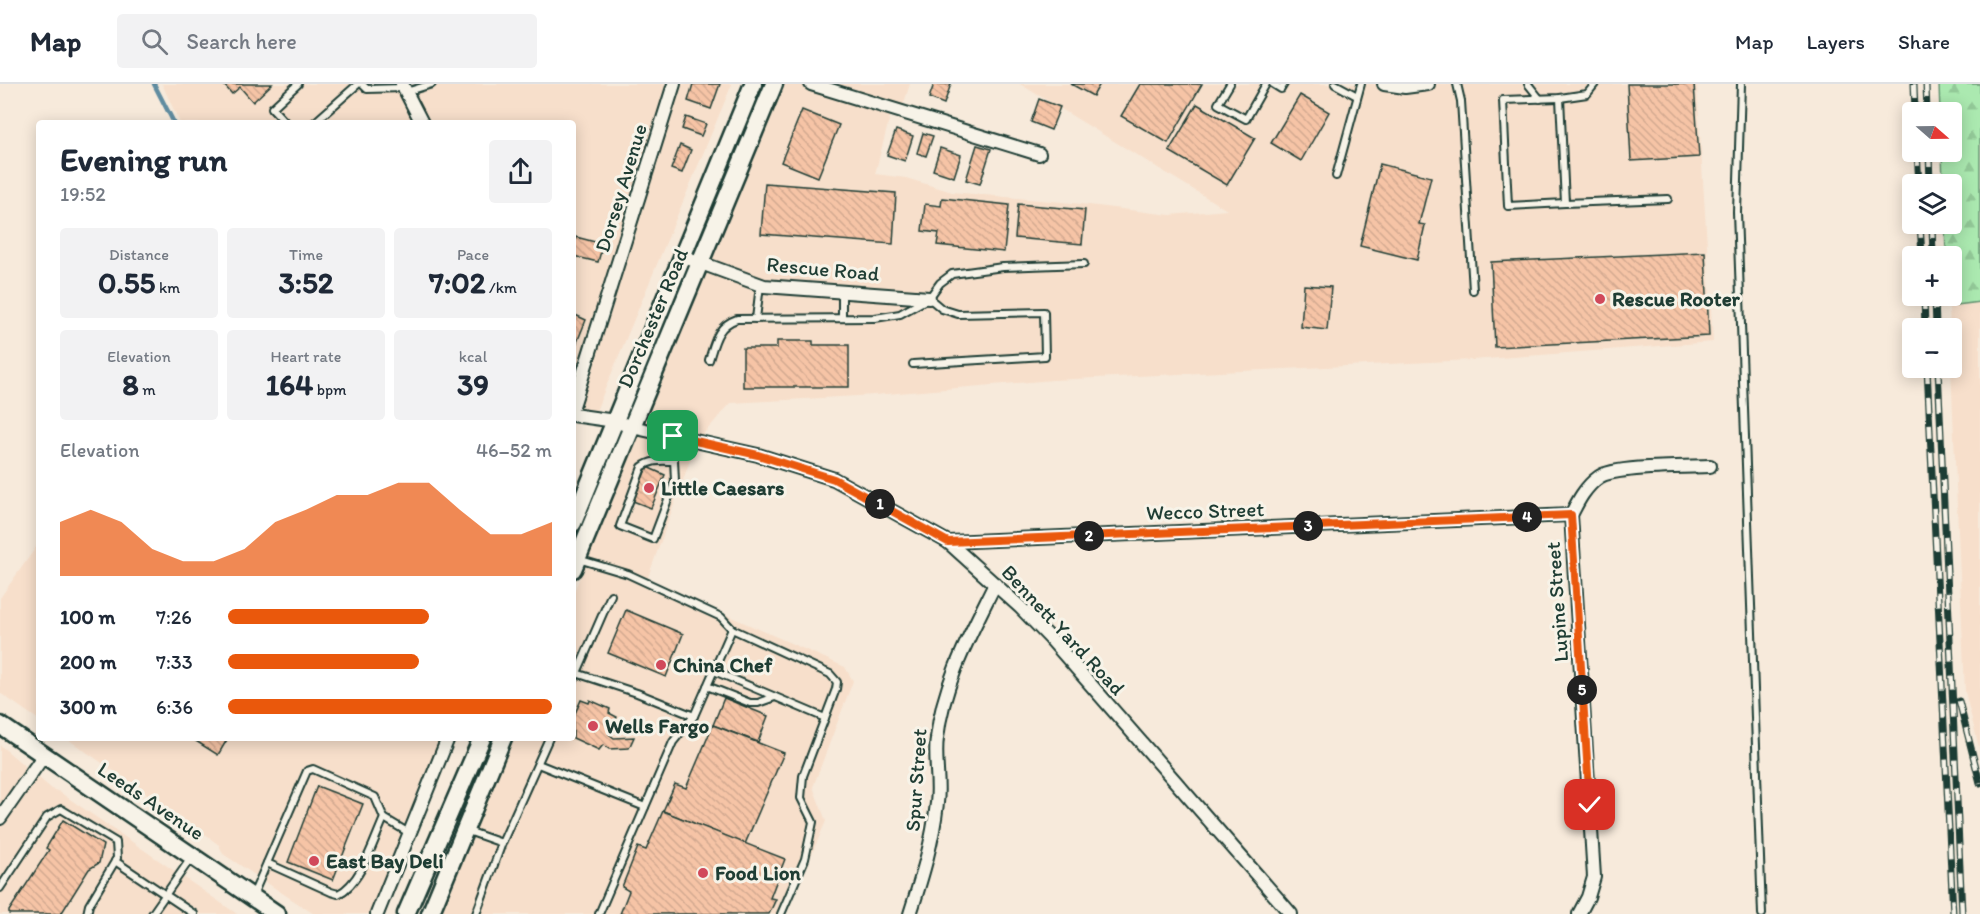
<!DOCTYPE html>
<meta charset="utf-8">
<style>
body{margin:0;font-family:Itim,sans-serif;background:#f2f2f3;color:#1f2937;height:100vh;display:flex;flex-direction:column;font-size:22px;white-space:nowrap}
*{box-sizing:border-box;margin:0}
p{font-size:20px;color:#747a83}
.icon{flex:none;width:33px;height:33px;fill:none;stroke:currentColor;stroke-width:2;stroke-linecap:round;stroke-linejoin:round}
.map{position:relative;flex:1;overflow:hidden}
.panel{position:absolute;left:36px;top:36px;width:540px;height:621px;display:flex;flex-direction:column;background:#fff;border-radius:6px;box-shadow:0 3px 15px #0003}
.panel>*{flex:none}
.needle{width:39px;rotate:110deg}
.controls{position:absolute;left:1902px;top:18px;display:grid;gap:12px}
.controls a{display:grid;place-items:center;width:60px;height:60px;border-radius:6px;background:#fff;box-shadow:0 3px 15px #0003;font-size:30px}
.pin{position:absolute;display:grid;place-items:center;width:51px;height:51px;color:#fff;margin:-26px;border-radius:12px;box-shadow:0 3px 9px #0006}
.km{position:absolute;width:30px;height:30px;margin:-15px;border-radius:50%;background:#222;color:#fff;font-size:16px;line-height:30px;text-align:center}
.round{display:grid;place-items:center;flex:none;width:63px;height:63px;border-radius:6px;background:#f2f2f3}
.overview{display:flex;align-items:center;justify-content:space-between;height:102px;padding:0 24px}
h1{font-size:33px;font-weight:700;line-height:45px}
.stats{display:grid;grid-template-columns:repeat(3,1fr);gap:9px;height:102px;padding:6px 24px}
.stats div{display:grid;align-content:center;border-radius:6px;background:#f2f2f3;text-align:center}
.stats b{font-size:30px;font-weight:700}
.stats small{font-size:16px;font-weight:400}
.stats p{font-size:16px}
.chart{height:168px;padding:12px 24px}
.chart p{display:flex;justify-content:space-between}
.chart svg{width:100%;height:108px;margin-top:6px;fill:#ea580c;opacity:.7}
ul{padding:0 24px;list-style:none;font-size:20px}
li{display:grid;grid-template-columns:96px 72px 1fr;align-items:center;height:45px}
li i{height:15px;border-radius:8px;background:#ea580c}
header{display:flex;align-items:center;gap:36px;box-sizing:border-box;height:84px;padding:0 30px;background:#fff;border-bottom:2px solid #e0e1e3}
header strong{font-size:28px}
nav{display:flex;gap:33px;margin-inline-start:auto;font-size:21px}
.search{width:420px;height:54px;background:#f2f2f3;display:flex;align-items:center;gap:15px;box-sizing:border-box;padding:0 21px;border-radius:6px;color:#747a83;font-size:22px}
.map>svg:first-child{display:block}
.built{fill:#f7dfcb}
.forest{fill:url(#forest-firs);stroke:#659372;stroke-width:1.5}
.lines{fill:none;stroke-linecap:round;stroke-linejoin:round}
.stream{stroke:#608ca0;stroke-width:4.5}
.building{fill:url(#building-back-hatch);stroke:#1f3d34;stroke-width:1.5}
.lane-casing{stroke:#1f3d34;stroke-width:10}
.street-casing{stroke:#1f3d34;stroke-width:16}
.secondary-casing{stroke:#1f3d34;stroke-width:21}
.lane{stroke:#f7f3e8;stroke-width:6}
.street{stroke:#f7f3e8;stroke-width:12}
.secondary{stroke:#f7f3e8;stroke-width:16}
.rail-casing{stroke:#1f3d34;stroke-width:7}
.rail{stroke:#f7f3e8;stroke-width:4.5;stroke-dasharray:14;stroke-linecap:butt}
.route-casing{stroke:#fff;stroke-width:12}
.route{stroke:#ea580c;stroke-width:8}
.poi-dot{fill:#d1495b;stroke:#f7f3e8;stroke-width:2}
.labels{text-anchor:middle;stroke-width:6;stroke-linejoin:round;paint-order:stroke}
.street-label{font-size:21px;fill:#1f3d34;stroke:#f7f3e8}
.poi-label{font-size:21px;font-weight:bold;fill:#1f3d34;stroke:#f7f3e8;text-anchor:start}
</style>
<header>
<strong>Map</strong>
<div class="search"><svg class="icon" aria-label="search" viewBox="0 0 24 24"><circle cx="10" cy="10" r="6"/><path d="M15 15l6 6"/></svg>Search here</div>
<nav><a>Map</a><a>Layers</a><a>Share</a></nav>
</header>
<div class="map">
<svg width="1980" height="830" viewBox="0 0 1980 830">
<defs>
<pattern id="forest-firs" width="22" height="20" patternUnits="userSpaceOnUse" patternTransform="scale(1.5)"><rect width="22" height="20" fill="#abe9b0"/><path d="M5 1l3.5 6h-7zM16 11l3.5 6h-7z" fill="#93c998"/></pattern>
<pattern id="building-back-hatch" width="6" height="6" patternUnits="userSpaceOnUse" patternTransform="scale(1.5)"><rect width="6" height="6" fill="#f6c4a6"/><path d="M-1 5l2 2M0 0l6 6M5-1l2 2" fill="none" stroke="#d2a990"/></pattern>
</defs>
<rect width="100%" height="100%" fill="#f7eadb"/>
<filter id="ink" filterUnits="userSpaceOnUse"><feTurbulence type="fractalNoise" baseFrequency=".0167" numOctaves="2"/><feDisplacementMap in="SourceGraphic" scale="12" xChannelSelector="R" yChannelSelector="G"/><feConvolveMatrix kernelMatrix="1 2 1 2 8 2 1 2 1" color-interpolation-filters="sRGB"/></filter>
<g filter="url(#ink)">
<!-- built -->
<g class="built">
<polygon points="162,0 402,0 406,8 432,0 732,0 593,334 573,331 573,39 180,39"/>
<polygon points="785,0 910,0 901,28 892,25 875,90 906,94 952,108 1073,119 1170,131 1227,126 1020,0 1697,0 1713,258 1472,276 1053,296 875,311 731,319 697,357 647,496 845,583 853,597 813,703 826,737 786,830 441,830 514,654 573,654 573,510"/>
<polygon points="1980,218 1980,667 1965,608 1951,284 1952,244 1950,244 1949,222"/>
<polygon points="39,459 39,636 0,609 0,514"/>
<polygon points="66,654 448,654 376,830 314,830 223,770 219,761 192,741"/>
<polygon points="0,661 52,705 58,707 237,830 0,830"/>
</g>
<!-- forest -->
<polygon class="forest" points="1939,0 1980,0 1980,218 1949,222 1948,212 1952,212 1952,172 1946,172 1945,140 1952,140 1952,100 1943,100 1942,68 1952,68 1952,28 1940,28"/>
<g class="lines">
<!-- stream -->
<polyline class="stream" points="154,0 174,39"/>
</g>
<!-- building -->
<g class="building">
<polygon points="223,0 272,0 253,18 240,3 232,10"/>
<polygon points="693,0 720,0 711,25 688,17"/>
<polygon points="934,0 951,0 944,20 929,14"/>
<polygon points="1071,0 1100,0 1093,12"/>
<polygon points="1140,0 1202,0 1168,59 1121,32"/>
<polygon points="1627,0 1694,0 1699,73 1631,77"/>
<polygon points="1300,11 1329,28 1301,77 1271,59"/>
<polygon points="1039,15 1060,23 1051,46 1031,38"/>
<polygon points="1197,20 1255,54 1227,101 1169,67"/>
<polygon points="802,26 839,41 818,93 781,78"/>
<polygon points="686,33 706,40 701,52 682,45"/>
<polygon points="896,46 913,52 905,77 887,71"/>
<polygon points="923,49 933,52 926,72 917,69"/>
<polygon points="680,61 691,66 682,89 671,85"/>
<polygon points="977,61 991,65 980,100 966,96"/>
<polygon points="940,64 961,71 954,93 933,86"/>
<polygon points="1380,80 1431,93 1419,140 1425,141 1417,176 1360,162"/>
<polygon points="765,99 896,109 893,160 761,150"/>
<polygon points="942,114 1009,121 1004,168 937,161 939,149 922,147 925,120 941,122"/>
<polygon points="1018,120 1085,126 1082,160 1015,154"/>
<polygon points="576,153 603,160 598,178 573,172"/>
<polygon points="1705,168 1709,252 1495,263 1491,178"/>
<polygon points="1304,201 1331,203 1327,246 1301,243"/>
<polygon points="573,230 586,236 573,268"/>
<polygon points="777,257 813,257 813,261 849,261 849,303 743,303 743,264 777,264"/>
<polygon points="647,383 665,391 651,424 633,417"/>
<polygon points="626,526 683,550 666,593 608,569"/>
<polygon points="724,614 768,632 758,658 713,641"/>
<polygon points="581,616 589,619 590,616 610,625 609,629 617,633 609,650 614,654 634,653 629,664 609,665 603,661 599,666 573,654 573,634"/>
<polygon points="713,641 784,669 745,760 663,727 675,700 686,704"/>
<polygon points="191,654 228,654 218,671"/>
<polygon points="317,702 363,720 333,796 288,778"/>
<polygon points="663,727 785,775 770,814 776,815 769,830 620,830 629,807 622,803 638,763 646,766"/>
<polygon points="63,736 103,761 99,779 89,785 61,830 9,830 9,827 49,766 46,764"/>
</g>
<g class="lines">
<defs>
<g id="lane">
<polyline points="362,0 367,5 404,4"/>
<polyline points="1230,0 1218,20 1246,35 1266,0"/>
<polyline points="1273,0 1281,5 1284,0"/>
<polyline points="1335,0 1357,12"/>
<polyline points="1457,0 1461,17 1473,206"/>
<polyline points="1528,0 1540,15"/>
<polyline points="1741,0 1737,128 1762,830"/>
<polyline points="406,8 432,0"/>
<polyline points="1560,14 1565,119 1668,115"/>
<polyline points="286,39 272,24 298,0"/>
<polyline points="314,39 358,0"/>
<polyline points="1336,92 1361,0"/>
<polyline points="1565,119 1508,122 1503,16 1560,14 1587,10 1595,0"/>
<polyline points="842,208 842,234"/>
<polyline points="756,235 760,201"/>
<path d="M 709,276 C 715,257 717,242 737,235 L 875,234 L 900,230 L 929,214 L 940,199 L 952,190 L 1003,183 L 1084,180"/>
<polyline points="913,280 1045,272 1044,228 958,230 942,225 929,214"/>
<path d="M 673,353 L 675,397 L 653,455 L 620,442 L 642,383 C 652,375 662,377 674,377"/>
<polyline points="578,475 628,490 721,533 732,545 694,632 673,658 599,830"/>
<polyline points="732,545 830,590 837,598 836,605 803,692 801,714 813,738 805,775 781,830"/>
<polyline points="714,587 825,634"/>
<polyline points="573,588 637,609 694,632"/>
<polyline points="573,598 611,511"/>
<polyline points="707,602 750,619 758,619 775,613"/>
<polyline points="538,680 645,723"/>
<polyline points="465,746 502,759 549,654"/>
<polyline points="115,777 194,830"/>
<path d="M 267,779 L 331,808 L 338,810 C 361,800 374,756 384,734"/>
<polyline points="0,804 47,733 61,725 116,758 117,774 89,821 87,830"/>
<polyline points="253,811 307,687 313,685 375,713 384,734 409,749"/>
<polyline points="152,830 191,774"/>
<polyline points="476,830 502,759"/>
</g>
<g id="street">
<polyline points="402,0 422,39"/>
<polyline points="811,0 1039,70"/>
<polyline points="1384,0 1405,3 1428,0"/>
<polyline points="682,172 764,202 929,214"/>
<polyline points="573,322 674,0"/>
<polyline points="573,331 615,337 632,343 758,371 834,395 948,458 1020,523 1050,554 1291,830"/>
<polyline points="948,458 1571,431"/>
<polyline points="0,734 44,671"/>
<polyline points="377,830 448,654"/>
<path d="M 910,830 C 922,793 933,757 937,719 C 940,697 934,675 937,654 C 943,599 971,549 995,500"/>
<path d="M 1579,830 L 1588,813 L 1594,793 L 1571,431 C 1578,417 1585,403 1599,393 C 1614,382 1687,383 1710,382"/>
</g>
<g id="secondary">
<polyline points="573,439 753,0"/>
<polyline points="573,485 774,0"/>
<polyline points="0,641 277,830"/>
<polyline points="406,830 482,654"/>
<polyline points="430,830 503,654"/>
</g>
</defs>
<!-- lane casing -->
<use href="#lane" class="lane-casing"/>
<!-- street casing -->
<use href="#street" class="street-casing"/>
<!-- secondary casing -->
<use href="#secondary" class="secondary-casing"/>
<!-- lane -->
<use href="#lane" class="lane"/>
<!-- street -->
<use href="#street" class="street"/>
<!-- secondary -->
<use href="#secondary" class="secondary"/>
<defs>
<g id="rail">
<polyline points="1914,0 1915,28"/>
<polyline points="1926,0 1927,28"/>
<polyline points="1917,68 1919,100"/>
<polyline points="1929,68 1930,100"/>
<polyline points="1920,140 1922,172"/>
<polyline points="1932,140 1933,172"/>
<polyline points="1924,212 1925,244"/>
<polyline points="1935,212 1936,244"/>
<polyline points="1927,284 1953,830"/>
<polyline points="1938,284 1962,830"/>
<polyline points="1959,617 1980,699"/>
</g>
</defs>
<!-- rail casing -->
<use href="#rail" class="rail-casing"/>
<!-- rail -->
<use href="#rail" class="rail"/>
</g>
</g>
<g class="lines" filter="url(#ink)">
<defs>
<polyline id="route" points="673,352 758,371 834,395 948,458 1571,431 1590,721"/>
</defs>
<!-- route casing -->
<use href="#route" class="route-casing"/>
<!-- route -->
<use href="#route" class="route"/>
</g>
<!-- markers -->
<g class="poi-dot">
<circle cx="1600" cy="215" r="6"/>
<circle cx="649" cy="404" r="6"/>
<circle cx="661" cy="581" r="6"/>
<circle cx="593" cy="642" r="6"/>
<circle cx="314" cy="777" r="6"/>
<circle cx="703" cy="789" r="6"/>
</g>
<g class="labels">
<!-- street labels -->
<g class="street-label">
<text transform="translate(621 104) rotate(-73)" y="7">Dorsey Avenue</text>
<text transform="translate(823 185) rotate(5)" y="7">Rescue Road</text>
<text transform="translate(653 234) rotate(-67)" y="7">Dorchester Road</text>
<text transform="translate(1205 427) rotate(-2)" y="7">Wecco Street</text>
<text transform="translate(1557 518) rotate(-94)" y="7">Lupine Street</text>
<text transform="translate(1063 546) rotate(47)" y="7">Bennett Yard Road</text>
<text transform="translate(916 696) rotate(-86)" y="7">Spur Street</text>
<text transform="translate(151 717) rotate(34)" y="7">Leeds Avenue</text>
</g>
<!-- poi labels -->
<g class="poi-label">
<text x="1612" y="222">Rescue Rooter</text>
<text x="661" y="411">Little Caesars</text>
<text x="673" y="588">China Chef</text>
<text x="605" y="649">Wells Fargo</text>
<text x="326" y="784">East Bay Deli</text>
<text x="715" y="796">Food Lion</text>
</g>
</g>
</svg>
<div class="controls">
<a><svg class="needle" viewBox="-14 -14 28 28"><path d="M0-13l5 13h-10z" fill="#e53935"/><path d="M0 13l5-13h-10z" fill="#747a83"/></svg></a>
<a><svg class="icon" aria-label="layers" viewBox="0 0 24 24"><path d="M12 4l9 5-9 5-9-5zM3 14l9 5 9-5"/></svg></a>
<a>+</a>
<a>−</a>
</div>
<div class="pin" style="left:673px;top:352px;background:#1e9e55"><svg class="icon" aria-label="arrive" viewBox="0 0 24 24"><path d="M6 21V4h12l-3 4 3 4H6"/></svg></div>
<div class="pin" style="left:1590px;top:721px;background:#d93025"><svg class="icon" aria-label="check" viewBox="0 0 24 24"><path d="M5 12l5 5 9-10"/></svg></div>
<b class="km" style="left:880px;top:420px">1</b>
<b class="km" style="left:1089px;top:452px">2</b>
<b class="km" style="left:1308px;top:442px">3</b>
<b class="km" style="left:1527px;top:433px">4</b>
<b class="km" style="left:1582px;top:606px">5</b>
<section class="panel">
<div class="overview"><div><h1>Evening run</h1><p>19:52</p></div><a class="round"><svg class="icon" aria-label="share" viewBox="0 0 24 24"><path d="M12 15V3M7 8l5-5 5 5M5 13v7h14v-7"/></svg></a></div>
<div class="stats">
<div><p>Distance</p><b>0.55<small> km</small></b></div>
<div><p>Time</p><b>3:52</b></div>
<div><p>Pace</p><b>7:02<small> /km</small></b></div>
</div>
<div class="stats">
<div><p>Elevation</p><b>8<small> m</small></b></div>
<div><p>Heart rate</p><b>164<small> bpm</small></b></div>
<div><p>kcal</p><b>39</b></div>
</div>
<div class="chart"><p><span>Elevation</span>46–52 m</p>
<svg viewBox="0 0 160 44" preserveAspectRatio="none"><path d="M0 44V22L10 17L20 22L30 33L40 38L50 38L60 33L70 22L80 17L90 11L100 11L110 6L120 6L130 17L140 27L150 27L160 22V44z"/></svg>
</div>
<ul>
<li><b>100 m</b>7:26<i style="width:62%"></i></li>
<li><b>200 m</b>7:33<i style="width:59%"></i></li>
<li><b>300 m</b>6:36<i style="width:100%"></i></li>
</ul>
</section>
</div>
